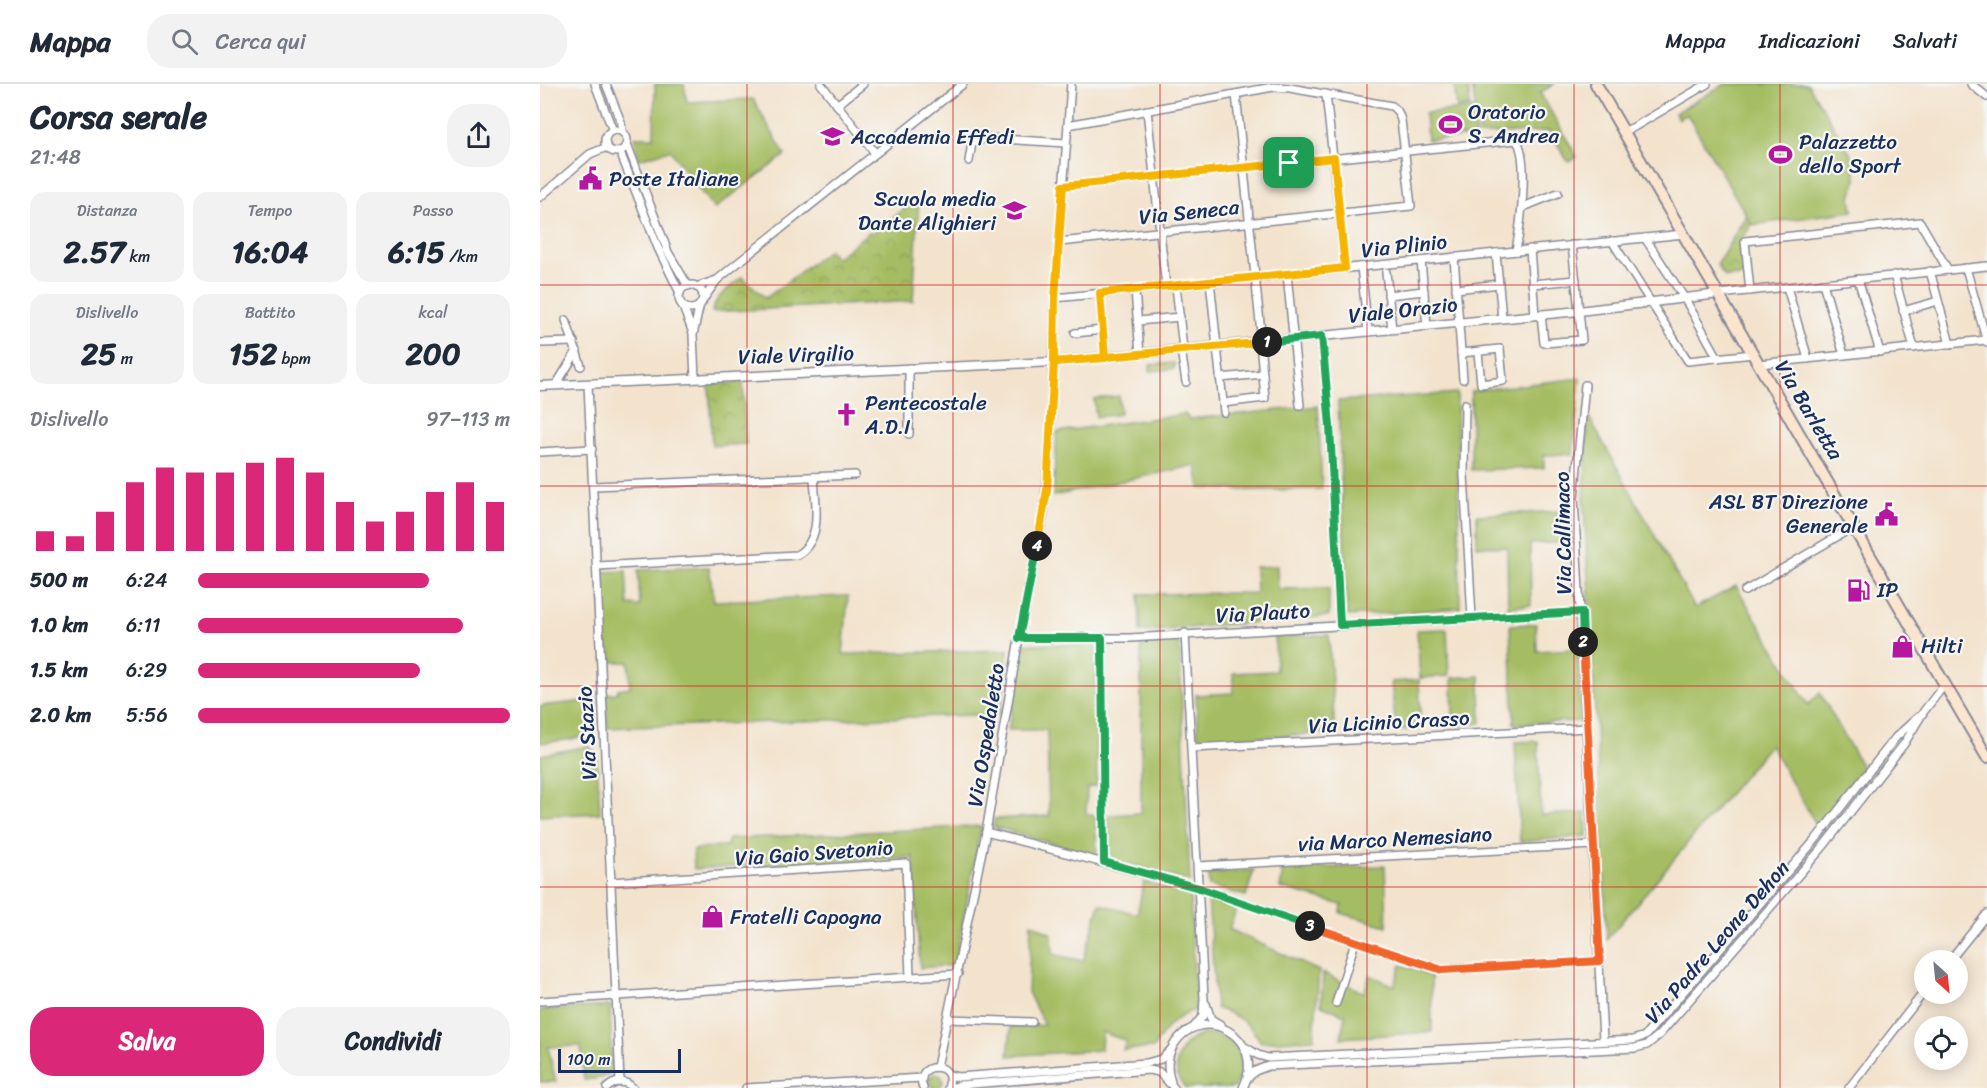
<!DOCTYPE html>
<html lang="it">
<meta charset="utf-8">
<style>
body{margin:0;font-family:Sriracha,sans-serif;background:#f2f2f3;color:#1f2937;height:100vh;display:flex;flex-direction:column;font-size:22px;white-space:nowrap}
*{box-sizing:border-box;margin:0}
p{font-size:20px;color:#747a83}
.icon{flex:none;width:33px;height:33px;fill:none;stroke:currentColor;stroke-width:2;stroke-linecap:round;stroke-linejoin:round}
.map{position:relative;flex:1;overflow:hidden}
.side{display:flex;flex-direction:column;background:#fff;width:540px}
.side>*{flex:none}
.needle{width:39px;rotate:153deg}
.fabs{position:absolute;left:1374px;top:866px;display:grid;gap:12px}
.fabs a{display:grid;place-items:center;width:54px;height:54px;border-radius:50%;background:#fff;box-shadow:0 3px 15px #0003;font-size:30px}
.scale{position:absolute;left:18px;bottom:15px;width:123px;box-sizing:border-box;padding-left:6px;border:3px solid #1b2f5e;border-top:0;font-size:16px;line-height:21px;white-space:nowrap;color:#1b2f5e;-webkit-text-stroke:4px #f6f6f2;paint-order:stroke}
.pin{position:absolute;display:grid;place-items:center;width:51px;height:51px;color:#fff;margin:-26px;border-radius:12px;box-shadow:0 3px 9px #0006}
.km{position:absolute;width:30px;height:30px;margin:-15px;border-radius:50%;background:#222;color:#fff;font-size:16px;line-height:30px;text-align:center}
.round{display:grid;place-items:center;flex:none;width:63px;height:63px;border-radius:24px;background:#f2f2f3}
.headline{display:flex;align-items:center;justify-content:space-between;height:102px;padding:0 30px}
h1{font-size:33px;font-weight:700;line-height:45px}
.metrics{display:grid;grid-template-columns:repeat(3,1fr);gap:9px;height:102px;padding:6px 30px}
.metrics div{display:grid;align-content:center;border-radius:15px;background:#f2f2f3;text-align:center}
.metrics b{font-size:30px;font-weight:700}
.metrics small{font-size:16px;font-weight:400}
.metrics p{font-size:16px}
.chart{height:168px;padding:12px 30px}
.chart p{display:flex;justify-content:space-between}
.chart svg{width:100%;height:108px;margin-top:6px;stroke:#db2777;stroke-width:6}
.primary-button{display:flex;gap:12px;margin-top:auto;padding:12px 30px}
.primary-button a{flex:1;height:69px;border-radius:24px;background:#db2777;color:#fff;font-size:24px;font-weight:700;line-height:69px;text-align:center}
.primary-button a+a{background:#f2f2f3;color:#1f2937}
ul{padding:0 30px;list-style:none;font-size:20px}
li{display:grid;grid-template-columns:96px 72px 1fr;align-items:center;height:45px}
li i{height:15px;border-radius:8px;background:#db2777}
header{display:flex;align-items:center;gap:36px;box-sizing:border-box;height:84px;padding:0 30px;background:#fff;border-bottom:2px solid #e0e1e3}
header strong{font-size:28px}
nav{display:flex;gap:33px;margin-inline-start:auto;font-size:21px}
.search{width:420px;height:54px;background:#f2f2f3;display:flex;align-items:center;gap:15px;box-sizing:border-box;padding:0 21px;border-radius:24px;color:#747a83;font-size:22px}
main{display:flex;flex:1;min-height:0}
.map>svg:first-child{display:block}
.green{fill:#a5bd62;stroke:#607660;stroke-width:1.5}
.park{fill:url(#park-crowns);stroke:#607660;stroke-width:1.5}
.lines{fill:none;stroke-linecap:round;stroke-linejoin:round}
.minor-casing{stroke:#878996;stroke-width:10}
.tertiary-casing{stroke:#878996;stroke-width:11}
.secondary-casing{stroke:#878996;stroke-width:14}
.minor{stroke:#fff;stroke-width:7}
.tertiary{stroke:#fff;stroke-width:8}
.secondary{stroke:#fce5cf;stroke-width:10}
.split-1-casing{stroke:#fff;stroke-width:12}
.split-2-casing{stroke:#fff;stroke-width:12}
.split-3-casing{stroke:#fff;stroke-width:12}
.split-4-casing{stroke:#fff;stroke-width:12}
.split-5-casing{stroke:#fff;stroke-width:12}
.split-1{stroke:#f5b400;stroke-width:8}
.split-2{stroke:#22a559;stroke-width:8}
.split-3{stroke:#f0652b;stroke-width:8}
.split-4{stroke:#22a559;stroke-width:8}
.split-5{stroke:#f5b400;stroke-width:8}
.grid{fill:none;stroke:#d62828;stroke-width:1.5;stroke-opacity:0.55}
.labels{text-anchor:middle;stroke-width:4.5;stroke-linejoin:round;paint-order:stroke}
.poi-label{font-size:21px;fill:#1b2f5e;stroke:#f6f6f2;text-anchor:start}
.street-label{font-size:21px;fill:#1b2f5e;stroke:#f6f6f2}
</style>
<header>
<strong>Mappa</strong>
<div class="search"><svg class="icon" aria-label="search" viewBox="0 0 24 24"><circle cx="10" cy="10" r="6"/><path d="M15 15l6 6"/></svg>Cerca qui</div>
<nav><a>Mappa</a><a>Indicazioni</a><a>Salvati</a></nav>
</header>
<main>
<section class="side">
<div class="headline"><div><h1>Corsa serale</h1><p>21:48</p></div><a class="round"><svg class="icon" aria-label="share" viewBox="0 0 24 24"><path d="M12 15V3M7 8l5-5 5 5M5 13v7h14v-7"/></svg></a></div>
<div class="metrics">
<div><p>Distanza</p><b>2.57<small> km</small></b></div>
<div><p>Tempo</p><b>16:04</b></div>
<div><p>Passo</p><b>6:15<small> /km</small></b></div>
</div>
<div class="metrics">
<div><p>Dislivello</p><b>25<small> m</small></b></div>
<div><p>Battito</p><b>152<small> bpm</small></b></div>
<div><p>kcal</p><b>200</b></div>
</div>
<div class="chart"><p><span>Dislivello</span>97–113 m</p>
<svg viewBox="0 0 160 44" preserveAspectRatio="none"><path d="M5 44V36M15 44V38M25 44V28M35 44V16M45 44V10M55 44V12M65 44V12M75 44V8M85 44V6M95 44V12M105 44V24M115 44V32M125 44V28M135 44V20M145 44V16M155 44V24"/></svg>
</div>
<ul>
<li><b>500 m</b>6:24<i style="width:74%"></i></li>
<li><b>1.0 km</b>6:11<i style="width:85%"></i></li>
<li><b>1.5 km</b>6:29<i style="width:71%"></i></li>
<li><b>2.0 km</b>5:56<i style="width:100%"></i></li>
</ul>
<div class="primary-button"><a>Salva</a><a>Condividi</a></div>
</section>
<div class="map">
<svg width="1447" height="1004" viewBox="0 0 1447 1004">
<defs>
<pattern id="park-crowns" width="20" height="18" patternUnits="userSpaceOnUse" patternTransform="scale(1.5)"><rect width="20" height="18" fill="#a5bd62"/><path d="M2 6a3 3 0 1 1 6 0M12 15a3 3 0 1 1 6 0" fill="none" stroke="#869a54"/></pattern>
</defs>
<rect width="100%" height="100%" fill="#f6f6f2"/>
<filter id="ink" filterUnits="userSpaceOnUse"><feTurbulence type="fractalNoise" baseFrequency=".0167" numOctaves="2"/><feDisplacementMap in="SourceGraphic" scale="12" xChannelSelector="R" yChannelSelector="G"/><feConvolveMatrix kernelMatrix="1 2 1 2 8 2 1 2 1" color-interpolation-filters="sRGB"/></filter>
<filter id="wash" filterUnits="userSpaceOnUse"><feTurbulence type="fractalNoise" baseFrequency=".008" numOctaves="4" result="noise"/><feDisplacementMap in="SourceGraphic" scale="24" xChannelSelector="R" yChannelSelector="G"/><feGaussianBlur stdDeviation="1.35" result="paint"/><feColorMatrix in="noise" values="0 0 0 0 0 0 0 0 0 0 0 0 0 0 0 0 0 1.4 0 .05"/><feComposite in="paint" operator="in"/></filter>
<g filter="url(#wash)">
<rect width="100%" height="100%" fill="#f3e3cd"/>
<!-- green -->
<g class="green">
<polygon points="115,0 144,0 147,18 213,15 245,71 174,125 130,66 99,75 94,53 114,53"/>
<polygon points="914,0 928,0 930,22 917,24"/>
<polygon points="932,0 1014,0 1000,9 1037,73 1028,78 1010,47 939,51"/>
<polygon points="1185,0 1268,0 1314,76 1316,96 1311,114 1313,127 1212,141 1147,30 1138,35 1135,29"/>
<polygon points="933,24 936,52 887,56 885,29"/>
<polygon points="634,279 634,285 610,287 610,281"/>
<polygon points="1040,294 1033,370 1004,371 1004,384 931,386 931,307"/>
<polygon points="917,309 920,524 807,532 798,317"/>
<polygon points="579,312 580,330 556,333 554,315"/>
<polygon points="778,322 782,405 709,406 660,404 656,381 513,412 517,348 645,330 649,335"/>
<polygon points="1048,331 1155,524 1196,502 1268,621 1280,609 1322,683 1277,742 1230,661 1067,855 1044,420"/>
<polygon points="1026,427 1028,458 990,460 991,521 968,523 967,463 937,462 937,431"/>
<polygon points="737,482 738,505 789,504 789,532 600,548 599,510 716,509 715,483"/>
<polygon points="169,483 174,517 308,512 303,570 468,566 461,630 68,644 65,610 77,609 78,605 90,603 89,578 65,578 60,488 86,487 88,521 100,522 98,486"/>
<polygon points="996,540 997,567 1038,565 1041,637 974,640 970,541"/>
<polygon points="907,545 909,592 880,594 877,546"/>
<polygon points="789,551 795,649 658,656 656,611 693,609 693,589 736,587 735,553"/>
<polygon points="639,556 650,798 569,774 569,731 601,729 601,557"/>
<polygon points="483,560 555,561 557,702 547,704 546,730 555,732 557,772 454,743 454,735 509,732 507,646 468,646"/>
<polygon points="940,592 941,639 913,642 912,594"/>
<polygon points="879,596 881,645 856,646 851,598"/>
<path d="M 56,616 C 60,658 33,655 0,659 L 0,622 Z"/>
<polygon points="998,657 1001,731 1046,729 1047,752 980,758 975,658"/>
<polygon points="49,662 57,671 60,729 0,732 0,671"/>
<polygon points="441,742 415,881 380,884 373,773 154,785 153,766 188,761 188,755"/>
<polygon points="845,782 847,842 801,829 802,821 740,804 743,785"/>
<polygon points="714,786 706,812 669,802 669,790"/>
<path d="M 604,798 L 650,811 L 656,925 C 633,935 626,942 614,964 L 583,966 L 586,957 L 562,948 L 561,966 L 468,972 L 471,942 L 504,941 L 488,908 L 491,839 L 512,850 L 513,870 L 543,877 L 560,820 L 597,830 Z"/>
<path d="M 668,815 L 696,826 L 689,845 L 779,887 L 774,955 L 721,958 C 707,937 699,932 676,924 Z"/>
<polygon points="861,881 891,891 892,948 801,954 805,931 781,921 783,889 824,909 830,891 854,902"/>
<polygon points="70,922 72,988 61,994 44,996 41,962 8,963 16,998 0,998 0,926"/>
<path d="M 663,950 C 694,949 714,977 693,1004 L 645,1004 C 627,983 640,958 663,950 Z"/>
<circle cx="396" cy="997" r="7"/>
</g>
<!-- park -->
<g class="park">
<path d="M 379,114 L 373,217 L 172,228 C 175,212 190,204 202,193 L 226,214 L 289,166 L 296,174 L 329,148 L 333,149 Z"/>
<polygon points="1206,131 1212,141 1200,157 1204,192 1185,193 1177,181"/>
<polygon points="203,298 206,360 172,362 169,300"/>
</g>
</g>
<g filter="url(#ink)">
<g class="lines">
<defs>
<g id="minor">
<polyline points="55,0 73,47"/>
<polyline points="66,0 81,38 82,48"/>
<polyline points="281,0 335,69"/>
<polyline points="1431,0 1447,13"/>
<polyline points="696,10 722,258"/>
<polyline points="786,10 805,184"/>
<polyline points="297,21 323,0"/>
<polyline points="607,26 626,203"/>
<circle cx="76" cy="57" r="11"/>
<polyline points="1083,48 1094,43 1167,0"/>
<polyline points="87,60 128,168 148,202"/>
<polyline points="80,68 118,164 140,209"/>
<polyline points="429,77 432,59 446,54 526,59"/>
<path d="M 523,102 L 976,56 C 990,72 980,145 976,167"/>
<polyline points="0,113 50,70 67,63"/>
<polyline points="983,123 1018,109"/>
<polyline points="1105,154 1145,215 1178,274"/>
<polyline points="1072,157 1148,277 1213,270"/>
<polyline points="519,158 871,122 861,36 858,28 852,22 750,4 733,3 528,41"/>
<polyline points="990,165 995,231"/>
<polyline points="956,169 962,234"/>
<polyline points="914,173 923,295"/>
<polyline points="881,177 887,242"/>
<polyline points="821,183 828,248"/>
<polyline points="1426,184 1447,258"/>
<polyline points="1390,187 1410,260"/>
<polyline points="846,188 852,245"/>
<polyline points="747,190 760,321"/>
<polyline points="1354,191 1374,264"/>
<polyline points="1318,195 1340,268"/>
<polyline points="670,197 684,328"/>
<polyline points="1283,199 1304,271"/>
<polyline points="992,200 1036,196"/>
<circle cx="151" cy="213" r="12"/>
<polyline points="636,202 643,265"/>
<polyline points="156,203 177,196"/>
<polyline points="1247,203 1268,275"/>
<polyline points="916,205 959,200"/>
<polyline points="595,206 600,270"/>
<polyline points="1210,207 1205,157 1380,138 1408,186"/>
<polyline points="560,209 565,274"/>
<polyline points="1179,210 1447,182"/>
<polyline points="848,211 884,207"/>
<polyline points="515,214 1144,150"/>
<polyline points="162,217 177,196 194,182 423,0"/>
<polyline points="143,223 153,249"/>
<polyline points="1363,227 1398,217"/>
<polyline points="1001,230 1004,259 1042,256 1032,161"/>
<polyline points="26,236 41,282"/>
<polyline points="598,237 640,233"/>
<polyline points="535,249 563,246"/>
<polyline points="782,252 790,342 800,541"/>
<polyline points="0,259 34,258"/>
<polyline points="641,266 646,298"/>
<polyline points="921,269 960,265 963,297 941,300 938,268"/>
<polyline points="1219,280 1446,256"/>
<polyline points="369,284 369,350"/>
<polyline points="155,294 153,251 160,220"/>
<polyline points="680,294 723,290"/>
<polyline points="48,300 80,998"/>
<polyline points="16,301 37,267"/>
<polyline points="1045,301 1034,414 1063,956"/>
<polyline points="683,319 725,314 720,258"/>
<polyline points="925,320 924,391 932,534"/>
<polyline points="0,368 52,365"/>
<polyline points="54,402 315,391"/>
<path d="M 57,482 L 257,471 C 284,455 275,420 274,393"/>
<polyline points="1205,507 1315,442"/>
<polyline points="645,549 664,914 663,932 654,943"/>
<polyline points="479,554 590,554 1042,528"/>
<polyline points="562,554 564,778"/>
<polyline points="652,664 1047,644"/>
<polyline points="446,748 659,804 902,886 1060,877"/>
<polyline points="658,782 1054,761"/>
<polyline points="71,798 366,779 370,893"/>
<polyline points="1410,876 1447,830"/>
<polyline points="0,917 418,890"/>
<polyline points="796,919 815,858"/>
<polyline points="666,920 671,935 681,941"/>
<polyline points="408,935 492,938"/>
<polyline points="705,963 718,971 728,974 1093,956 1105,952 1276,755 1356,653 1378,633"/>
<polyline points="397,983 446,748 479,554 504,428 511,345 515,214 531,0"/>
<polyline points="409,991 418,993 607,979 621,975 631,966"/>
<polyline points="708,994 715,987 728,982 1095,964 1107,961 1119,951 1282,764 1364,660 1384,627 1405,600"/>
<path d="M 631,998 C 627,986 627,973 633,962 C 661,916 728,953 703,1004"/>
<path d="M 67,1004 C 76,996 85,996 93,1004"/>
<polyline points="206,1004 382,994"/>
<path d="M 383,1004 C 373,977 418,976 408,1004"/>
<polyline points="411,1004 420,1001 609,986 619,988 634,1004"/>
<polyline points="1309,1004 1384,908"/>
</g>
<polyline id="tertiary" points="0,302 514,278 1039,227 1179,210"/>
<polyline id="secondary" points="1056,0 1447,673"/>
</defs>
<!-- minor casing -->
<use href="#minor" class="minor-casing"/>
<!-- tertiary casing -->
<use href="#tertiary" class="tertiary-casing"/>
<!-- secondary casing -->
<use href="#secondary" class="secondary-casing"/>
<!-- minor -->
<use href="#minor" class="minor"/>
<!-- tertiary -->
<use href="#tertiary" class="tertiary"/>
<!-- secondary -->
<use href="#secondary" class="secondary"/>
</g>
</g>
<g class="lines" filter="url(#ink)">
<defs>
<polyline id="split-1" points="727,258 514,278 515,214 523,102 749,79"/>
<polyline id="split-2" points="727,258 782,252 790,342 800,541 1042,528 1043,558"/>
<polyline id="split-3" points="770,842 902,886 1060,877 1043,558"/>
<polyline id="split-4" points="497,462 479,554 562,554 564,778 659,804 770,842"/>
<polyline id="split-5" points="497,462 507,406 514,278 565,274 560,209 805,184 794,74 749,79"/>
</defs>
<!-- split-1 casing -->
<use href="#split-1" class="split-1-casing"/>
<!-- split-2 casing -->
<use href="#split-2" class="split-2-casing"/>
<!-- split-3 casing -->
<use href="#split-3" class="split-3-casing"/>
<!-- split-4 casing -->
<use href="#split-4" class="split-4-casing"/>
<!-- split-5 casing -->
<use href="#split-5" class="split-5-casing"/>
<!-- split-1 -->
<use href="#split-1" class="split-1"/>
<!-- split-2 -->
<use href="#split-2" class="split-2"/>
<!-- split-3 -->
<use href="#split-3" class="split-3"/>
<!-- split-4 -->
<use href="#split-4" class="split-4"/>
<!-- split-5 -->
<use href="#split-5" class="split-5"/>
</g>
<!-- grid -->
<path class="grid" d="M 207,0 L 207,1004M 413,0 L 413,1004M 620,0 L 620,1004M 827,0 L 827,1004M 1034,0 L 1034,1004M 1240,0 L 1240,1004M 0,201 L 1447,201M 0,402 L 1447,402M 0,602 L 1447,602M 0,803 L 1447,803"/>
<!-- icons -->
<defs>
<symbol id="stadium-bare" viewBox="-9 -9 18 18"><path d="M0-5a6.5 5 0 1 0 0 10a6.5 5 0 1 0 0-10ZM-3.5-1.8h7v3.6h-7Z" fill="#b5179e" stroke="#f6f6f2" stroke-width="2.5" paint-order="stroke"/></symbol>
<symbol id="school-bare" viewBox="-9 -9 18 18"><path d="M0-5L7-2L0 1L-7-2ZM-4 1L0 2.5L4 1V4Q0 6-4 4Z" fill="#b5179e" stroke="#f6f6f2" stroke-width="2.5" paint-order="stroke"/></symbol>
<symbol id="civic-bare" viewBox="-9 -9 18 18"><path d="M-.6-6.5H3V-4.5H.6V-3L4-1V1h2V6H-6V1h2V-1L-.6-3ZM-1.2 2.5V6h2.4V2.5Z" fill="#b5179e" stroke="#f6f6f2" stroke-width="2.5" paint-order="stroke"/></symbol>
<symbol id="church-bare" viewBox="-9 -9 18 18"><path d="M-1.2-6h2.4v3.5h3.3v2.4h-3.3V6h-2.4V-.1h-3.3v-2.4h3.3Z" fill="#b5179e" stroke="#f6f6f2" stroke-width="2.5" paint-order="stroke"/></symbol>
<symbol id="fuel-bare" viewBox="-9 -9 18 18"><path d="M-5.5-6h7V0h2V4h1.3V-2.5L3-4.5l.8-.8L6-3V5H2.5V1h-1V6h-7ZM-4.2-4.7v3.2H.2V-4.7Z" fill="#b5179e" stroke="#f6f6f2" stroke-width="2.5" paint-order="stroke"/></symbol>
<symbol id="shop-bare" viewBox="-9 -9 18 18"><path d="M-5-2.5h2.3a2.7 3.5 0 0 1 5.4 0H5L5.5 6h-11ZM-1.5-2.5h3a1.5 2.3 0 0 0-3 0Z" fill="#b5179e" stroke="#f6f6f2" stroke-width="2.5" paint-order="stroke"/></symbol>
</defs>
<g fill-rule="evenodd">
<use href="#stadium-bare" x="894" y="24" width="33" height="33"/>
<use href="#school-bare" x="276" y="36" width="33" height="33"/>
<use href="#stadium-bare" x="1224" y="54" width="33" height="33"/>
<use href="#civic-bare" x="34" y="78" width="33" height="33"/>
<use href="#school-bare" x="458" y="110" width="33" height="33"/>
<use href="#church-bare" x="290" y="314" width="33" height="33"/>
<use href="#civic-bare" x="1330" y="414" width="33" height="33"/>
<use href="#fuel-bare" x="1302" y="490" width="33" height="33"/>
<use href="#shop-bare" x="1346" y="546" width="33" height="33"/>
<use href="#shop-bare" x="156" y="816" width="33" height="33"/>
</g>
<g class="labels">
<!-- poi labels -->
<g class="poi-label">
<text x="928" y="35">Oratorio<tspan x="928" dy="24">S. Andrea</tspan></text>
<text x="311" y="60">Accademia Effedi</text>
<text x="1259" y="65">Palazzetto<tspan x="1259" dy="24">dello Sport</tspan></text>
<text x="69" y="102">Poste Italiane</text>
<text x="456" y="122" text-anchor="end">Scuola media<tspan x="456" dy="24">Dante Alighieri</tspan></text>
<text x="325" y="326">Pentecostale<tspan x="325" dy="24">A.D.I</tspan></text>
<text x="1328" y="425" text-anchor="end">ASL BT Direzione<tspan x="1328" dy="24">Generale</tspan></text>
<text x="1337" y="513">IP</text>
<text x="1381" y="569">Hilti</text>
<text x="190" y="840">Fratelli Capogna</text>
</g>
<!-- street labels -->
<g class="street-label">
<text transform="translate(649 128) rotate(-6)" y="7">Via Seneca</text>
<text transform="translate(864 162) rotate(-6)" y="7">Via Plinio</text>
<text transform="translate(863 226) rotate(-6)" y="7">Viale Orazio</text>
<text transform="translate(256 271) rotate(-2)" y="7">Viale Virgilio</text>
<text transform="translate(1269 326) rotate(59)" y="7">Via Barletta</text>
<text transform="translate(1023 449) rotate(-91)" y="7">Via Callimaco</text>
<text transform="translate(723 529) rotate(-3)" y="7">Via Plauto</text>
<text transform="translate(849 638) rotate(-3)" y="7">Via Licinio Crasso</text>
<text transform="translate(47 649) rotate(-93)" y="7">Via Stazio</text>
<text transform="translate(446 651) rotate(-81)" y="7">Via Ospedaletto</text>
<text transform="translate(855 755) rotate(-3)" y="7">via Marco Nemesiano</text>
<text transform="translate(274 769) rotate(-4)" y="7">Via Gaio Svetonio</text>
<text transform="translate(1177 858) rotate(-49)" y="7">Via Padre Leone Dehon</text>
</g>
</g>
</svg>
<div class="fabs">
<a><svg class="needle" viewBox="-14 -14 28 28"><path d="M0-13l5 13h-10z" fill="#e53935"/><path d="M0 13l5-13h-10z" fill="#747a83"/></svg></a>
<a><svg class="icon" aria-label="locate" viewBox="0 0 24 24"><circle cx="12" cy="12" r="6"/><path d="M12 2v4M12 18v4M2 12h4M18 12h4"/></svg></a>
</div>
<div class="scale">100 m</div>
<div class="pin" style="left:749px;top:79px;background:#1e9e55"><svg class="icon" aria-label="arrive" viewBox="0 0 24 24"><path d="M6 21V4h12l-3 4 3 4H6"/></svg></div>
<b class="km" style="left:727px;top:258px">1</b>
<b class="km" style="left:1043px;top:558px">2</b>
<b class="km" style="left:770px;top:842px">3</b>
<b class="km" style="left:497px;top:462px">4</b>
</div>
</main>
